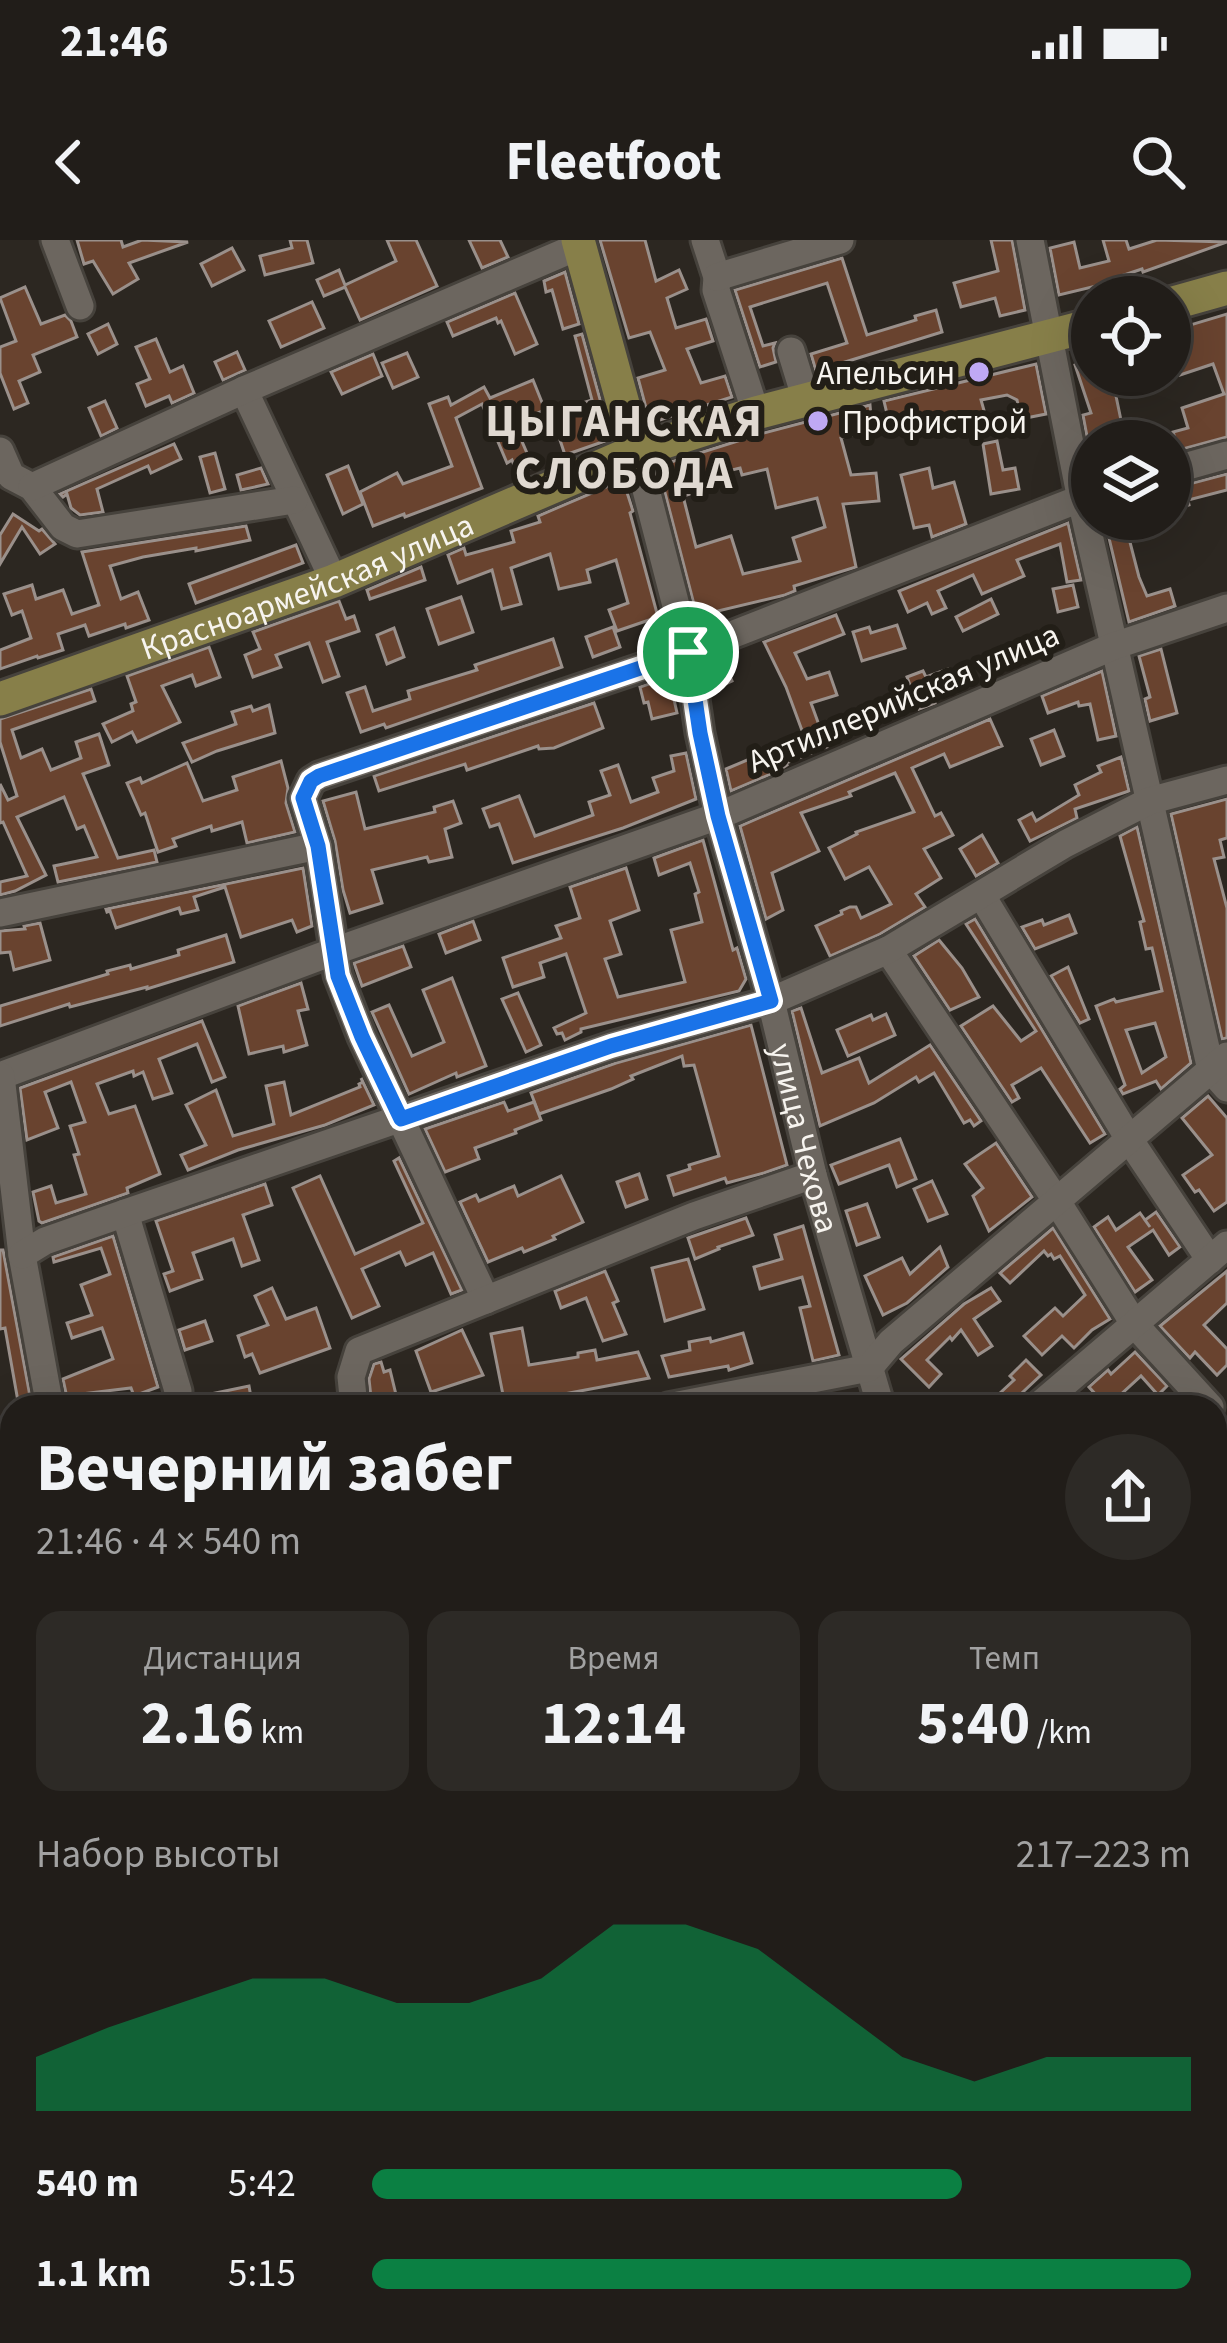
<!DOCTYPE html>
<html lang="ru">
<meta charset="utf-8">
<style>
body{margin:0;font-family:"Source Sans 3",sans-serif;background:#2d2a26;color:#f1f3f6;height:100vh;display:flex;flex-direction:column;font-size:45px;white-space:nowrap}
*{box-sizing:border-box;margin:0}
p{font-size:39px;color:#a2a2a2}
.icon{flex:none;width:66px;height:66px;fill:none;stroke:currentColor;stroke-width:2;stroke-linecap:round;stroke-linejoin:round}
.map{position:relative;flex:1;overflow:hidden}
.side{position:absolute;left:0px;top:1155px;width:1227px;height:948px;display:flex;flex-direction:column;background:#211d19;border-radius:36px 36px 0 0;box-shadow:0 12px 48px #0002,0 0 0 3px #3e3b38}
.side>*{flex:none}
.controls{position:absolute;left:1071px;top:36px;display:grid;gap:24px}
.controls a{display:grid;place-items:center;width:120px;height:120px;border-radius:50%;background:#211d19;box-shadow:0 12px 48px #0002,0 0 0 3px #3e3b38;font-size:60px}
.pin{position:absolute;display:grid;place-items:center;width:102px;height:102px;color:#fff;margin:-51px;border:6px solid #fff;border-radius:50%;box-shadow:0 3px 12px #0007}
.round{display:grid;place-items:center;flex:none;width:126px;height:126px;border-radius:63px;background:#2d2a26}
.overview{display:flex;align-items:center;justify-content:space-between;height:204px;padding:0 36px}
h1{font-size:66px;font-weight:700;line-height:90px}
.stats{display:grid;grid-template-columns:repeat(3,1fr);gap:18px;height:204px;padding:12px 36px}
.stats div{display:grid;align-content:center;border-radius:24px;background:#2d2a26;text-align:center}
.stats b{font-size:60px;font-weight:700}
.stats small{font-size:33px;font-weight:400}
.stats p{font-size:33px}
.chart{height:336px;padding:24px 36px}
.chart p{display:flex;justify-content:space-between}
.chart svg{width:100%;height:216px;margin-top:12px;fill:#0b8043;opacity:.7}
ul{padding:0 36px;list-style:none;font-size:39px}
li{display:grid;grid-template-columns:192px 144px 1fr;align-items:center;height:90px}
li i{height:30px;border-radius:15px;background:#0b8043}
.status{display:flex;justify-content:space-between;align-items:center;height:84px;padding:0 60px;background:#211d19;direction:ltr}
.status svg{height:33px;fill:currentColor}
header{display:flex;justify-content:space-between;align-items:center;height:156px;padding:0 36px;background:#211d19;font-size:54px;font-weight:700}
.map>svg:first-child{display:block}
.building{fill:#69432f;stroke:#9a908b;stroke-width:3;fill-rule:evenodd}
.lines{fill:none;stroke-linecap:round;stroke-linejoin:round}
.minor-casing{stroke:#46423c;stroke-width:33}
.major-casing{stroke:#46423c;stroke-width:39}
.path{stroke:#6d6863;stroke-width:3;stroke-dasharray:6 6;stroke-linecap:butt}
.minor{stroke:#6c665f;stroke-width:27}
.major{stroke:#877f49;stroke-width:33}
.route-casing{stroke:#fff;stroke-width:24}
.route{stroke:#1a73e8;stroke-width:15}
.poi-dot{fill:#bfa9f4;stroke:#221e17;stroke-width:4.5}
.labels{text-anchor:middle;stroke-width:12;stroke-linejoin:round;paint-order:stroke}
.poi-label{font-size:33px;fill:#f7f4ef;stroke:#221e17;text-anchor:end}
.street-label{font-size:33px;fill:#f7f4ef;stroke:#221e17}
.district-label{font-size:45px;font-weight:bold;letter-spacing:3px;fill:#e0d9d1;stroke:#221e17}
</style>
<div class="status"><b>21:46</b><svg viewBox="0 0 49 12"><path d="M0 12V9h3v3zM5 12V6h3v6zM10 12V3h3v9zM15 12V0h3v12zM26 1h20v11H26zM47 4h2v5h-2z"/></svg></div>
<header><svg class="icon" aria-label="back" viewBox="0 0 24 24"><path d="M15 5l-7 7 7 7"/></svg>Fleetfoot<svg class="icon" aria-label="search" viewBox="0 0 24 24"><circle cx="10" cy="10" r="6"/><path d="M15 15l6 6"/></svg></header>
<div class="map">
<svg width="1227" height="2103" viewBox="0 0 1227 2103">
<rect width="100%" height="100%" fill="#2c2721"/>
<!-- building -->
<g class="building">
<polygon points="77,0 121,0 123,7 142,0 188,2 129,23 138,39 113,54 93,21 84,24"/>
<polygon points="290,0 307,0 313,23 265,35 260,16 292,8"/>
<polygon points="387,0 416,0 437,46 360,80 345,47 324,56 317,40 339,30 345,45 396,21"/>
<polygon points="469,0 500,0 508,17 482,28"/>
<polygon points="600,0 645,0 656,41 679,30 687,49 667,58 676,88 706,79 713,101 687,109 701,143 725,136 732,157 650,183 638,138 665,130 650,92 629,98"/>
<polygon points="991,0 1012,0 1025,70 1000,76 995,58 961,67 954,43 998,31"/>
<polygon points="1103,0 1126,0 1129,9 1157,0 1227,2 1143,32 1142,29 1112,39 1113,42 1059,55 1050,8 1074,2 1080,28 1109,21"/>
<polygon points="232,8 244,30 212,46 201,24"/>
<polygon points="842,18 867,95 916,80 915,76 936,70 942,92 816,131 811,114 847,103 827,43 750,67 763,106 775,103 773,108 776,122 760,127 735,50"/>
<polygon points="565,32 579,84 563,89 552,50 546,52 544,41"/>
<polygon points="25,47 41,84 65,75 71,81 77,97 33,115 40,132 19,141 28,163 14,169 0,133 0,107 16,101 0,58"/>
<polygon points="515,53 537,104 515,114 501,81 498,83 496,78 453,96 447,82"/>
<polygon points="312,62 324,88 281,107 269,81"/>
<polygon points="1227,74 1227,197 1179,210 1173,192 1188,188 1182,168 1224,154 1213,124 1180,135 1178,127 1170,130 1170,91"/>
<polygon points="108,84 117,104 98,114 88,94"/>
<polygon points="582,94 611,199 565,215 551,173 592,160 575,96"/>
<polygon points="156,99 170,132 183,126 194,153 172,163 169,156 146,166 137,144 150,139 136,107"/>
<polygon points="237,112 245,130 223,140 215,122"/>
<polygon points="407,113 418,137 393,148 382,123"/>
<polygon points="373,114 382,136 342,154 331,132"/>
<polygon points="1092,119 1092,135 1170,135 1170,138 1116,156 1122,185 1104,189 1107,201 1092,201 1092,223 1083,175 1091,173 1075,125"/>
<polygon points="1036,124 1046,174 1021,179 1017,160 1007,155 981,160 985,174 932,187 931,182 892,195 884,161"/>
<polygon points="533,140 545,170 514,183 533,227 517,233 512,220 507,223 482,164 456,178 482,248 405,277 404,274 373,286 360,252 397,233 403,244 452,226 429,164 448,157 451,165 484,147 490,158"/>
<polygon points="105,161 117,188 101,196 89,168"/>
<path d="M 870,165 L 872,189 L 841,198 L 851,235 L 876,233 L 879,261 L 843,264 L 856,327 L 794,346 L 795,351 L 785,355 L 697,376 L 658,226 L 760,194 ZM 740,228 L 742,235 L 767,229 L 776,268 L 817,258 L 825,287 L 793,298 L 800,321 L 743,334 L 731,296 L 696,307 L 683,256 L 715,247 L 711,235 Z"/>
<polygon points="997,201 1003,230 1015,228 1019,249 991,254 983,204"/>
<polygon points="174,204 181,219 151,233 148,226 97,249 103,272 80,275 71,268 67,254 63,257 60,254"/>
<polygon points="215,213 225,249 210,253 200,217"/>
<polygon points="348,226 363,264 343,274 327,235"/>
<polygon points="261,228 268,244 241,250 237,235"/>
<polygon points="929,228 933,248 954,242 966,284 932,297 929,285 914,288 901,235"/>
<polygon points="1227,234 1227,250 1188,260 1189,265 1170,270 1170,249"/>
<polygon points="620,241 624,243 633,271 630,273 658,377 617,391 609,370 628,363 616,320 587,330 590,342 559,349 550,314 511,328 521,364 502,369 492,330 458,343 448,315 464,308 466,315 514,302 511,291 540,282 538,276"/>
<polygon points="13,274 39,291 42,289 55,304 40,314 22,287 0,324 0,295"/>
<polygon points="1107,279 1124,279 1139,337 1147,356 1170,349 1175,366 1129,382 1109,298 1112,297"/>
<polygon points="1068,283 1081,340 1067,342 1060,304 1017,320 1024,336 982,354 973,335 938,351 946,368 932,374 927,363 908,372 899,351"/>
<polygon points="246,286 250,300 196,311 196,308 143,317 110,326 121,359 138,352 149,380 126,388 125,384 89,396 85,385 58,394 63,410 38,418 37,416 0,429 0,410 31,398 22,371 12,375 4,354 32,345 36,359 63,350 72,374 99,365 82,312"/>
<polygon points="296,305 303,323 196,363 189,344"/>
<polygon points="421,327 425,340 370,359 367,350"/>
<polygon points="1073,345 1078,367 1058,372 1053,349"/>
<polygon points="461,357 473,392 439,404 427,369"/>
<polygon points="991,359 998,374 963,391 956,377"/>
<polygon points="339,361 346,379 354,376 359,391 327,402 339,436 323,442 309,403 276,415 281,427 253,437 245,415 260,409 253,392"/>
<polygon points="836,375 844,394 795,413 807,439 829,432 837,455 811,463 827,507 786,523 787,525 778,531 731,551 726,529 804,496 786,447 764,402"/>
<polygon points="897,385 905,408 862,421 853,392 869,387 871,393"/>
<polygon points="613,387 620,407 593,417 586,397"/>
<polygon points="394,388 404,417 387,424 377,395"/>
<polygon points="553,399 562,427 386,488 384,484 361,492 347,453 365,447 373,471 410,459 408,451 477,430 475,425"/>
<polygon points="209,407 220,437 196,446 192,435 162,446 180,482 137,502 132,492 112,502 103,484 133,471 131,464 136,462 127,436"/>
<polygon points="1161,409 1177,473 1150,481 1145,459 1150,457 1139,416"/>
<polygon points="722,418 732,441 712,450 708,424"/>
<polygon points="948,429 955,447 933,456 935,463 919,469 907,437 923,431 926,437"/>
<polygon points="1102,431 1116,496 1098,500 1090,464 1079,466 1078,462 1048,473 1042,456"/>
<polygon points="669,437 677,473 652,479 648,462 644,463 640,447"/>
<polygon points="91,449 95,461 12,490 21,518 42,509 51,530 81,518 76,502 99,494 109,525 83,534 118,618 154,610 157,622 58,642 54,626 97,617 84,586 77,589 64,557 17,577 46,635 15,651 0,655 0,642 27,636 3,582 0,583 0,544 8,560 17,556 0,502 0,479"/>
<polygon points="594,463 603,488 554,508 539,509 538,506 467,530 465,524 379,551 374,536"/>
<polygon points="269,465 275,493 217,511 192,522 183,503 236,484 232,472 251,466 253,471"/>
<polygon points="990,479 1002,506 950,527 944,514 912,528 935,576 941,573 953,595 924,609 941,638 916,654 925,667 880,694 830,716 816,686 842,674 841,671 850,667 856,667 861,678 891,664 869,627 845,639 829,608 857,594 856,592 914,572 895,533 849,552 851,556 801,573 819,611 772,633 783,670 766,679 740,586"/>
<polygon points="1054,490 1064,516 1041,525 1031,499"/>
<polygon points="686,513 696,559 623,588 513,623 499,584 490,587 483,569 519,556 535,596 593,575 589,562 610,555 601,531 618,525 631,562 658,552 653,538 674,531 671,516"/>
<polygon points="1121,517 1129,551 1075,569 1077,578 1030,601 1019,580 1032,573 1036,581 1079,555 1075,545 1101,532 1098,526"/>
<polygon points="281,521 288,548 286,563 295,592 247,603 242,582 212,591 211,586 173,599 176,606 158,612 145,573 141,575 127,543 140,538 142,543 187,523 203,561 237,550 233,537"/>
<polygon points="356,552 365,589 435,572 434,567 453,561 461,583 445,589 452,617 429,622 427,617 372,630 382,663 350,673 343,650 335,601 323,561"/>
<polygon points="1227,559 1227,598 1220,600 1224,617 1214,619 1227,668 1227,798 1222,799 1171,574"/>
<path d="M 1137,587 L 1191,823 L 1161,849 L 1156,841 L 1123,854 L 1120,849 L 1125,845 L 1096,766 L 1114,759 L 1116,762 L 1162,751 L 1152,708 L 1146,709 L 1140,682 L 1144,681 L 1120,596 ZM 1155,783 L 1166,817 L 1142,833 L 1126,790 Z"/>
<polygon points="982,595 998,623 976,636 960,609"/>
<polygon points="703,600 733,710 737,708 746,739 739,751 581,789 581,792 565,800 562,793 557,794 554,788 586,773 566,714 540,723 544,737 513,747 503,718 561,698 556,686 580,678 570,647 626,628 639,670 610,681 621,714 605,719 618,757 685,742 671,690 702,682 695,654 699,652 690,623 659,635 654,618"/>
<polygon points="303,628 312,686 297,692 292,680 241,697 225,647 194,657 198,670 181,674 179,668 116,688 110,671 107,672 106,669"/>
<polygon points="1069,675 1076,693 1035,709 1022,687 1042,680 1044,685"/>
<polygon points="975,679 1105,894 1090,903 1041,828 1012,845 1019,858 1012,862 961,786 993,766 1021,801 1036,791 966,684"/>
<polygon points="473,681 480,700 446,713 439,694"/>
<polygon points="40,683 50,720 14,730 10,712 0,713 0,691 25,689 24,686"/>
<polygon points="226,695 234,722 147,749 147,747 70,767 69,764 0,786 0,766 108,734 107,731 130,725 131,729 179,715 178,710"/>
<polygon points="939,700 962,728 979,757 950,770 914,716"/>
<polygon points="403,706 411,727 362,746 354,723"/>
<polygon points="1068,727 1089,779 1080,783 1051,736"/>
<polygon points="452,738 486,826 457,837 456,833 409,854 372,772 389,765 412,816 444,802 423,750"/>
<polygon points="301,743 308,769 298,771 307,805 284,812 283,806 249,814 238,766"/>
<polygon points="518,753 541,805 526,812 502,759"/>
<polygon points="801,768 822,833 859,818 869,843 930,805 981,881 974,886 970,880 964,883 934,833 919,842 916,837 874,863 820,886 792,771"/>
<polygon points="886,774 895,795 848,816 837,790 871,775 873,780"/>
<polygon points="202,781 225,837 212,842 197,804 159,819 172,853 153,859 143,832 134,836 133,831 97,844 109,874 135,866 160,934 127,948 128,953 42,983 39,981 33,952 51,946 56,963 86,954 74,915 79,914 70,886 85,882 71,842 45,852 58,888 27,900 20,848"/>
<polygon points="751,785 787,925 764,933 727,943 725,938 674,955 668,936 690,929 689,925 719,916 694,825 684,826 682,816 631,836 633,839 611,849 539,874 531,853 616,823"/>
<polygon points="361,838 374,865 325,885 238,910 188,930 181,915 206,905 186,865 216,850 233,896 274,884 266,846 284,842 291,875 360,847 359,844 363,842"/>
<polygon points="1208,856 1227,878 1227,962 1214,971 1199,950 1195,952 1183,935 1212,915 1182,878"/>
<polygon points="504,862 508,871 534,862 541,880 515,890 516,893 475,908 479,919 445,932 425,889"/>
<polygon points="900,899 916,939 897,947 889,925 839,944 831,925"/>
<polygon points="996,903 1032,957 989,991 973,956 983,948 965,924"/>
<polygon points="399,918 462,1050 451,1054 433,1013 406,1025 400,1012 362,1029 379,1066 352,1078 293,948 320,936 355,1014 423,983 394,921"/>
<polygon points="639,934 647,959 626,967 617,942"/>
<polygon points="561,936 583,982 553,996 555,999 524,1012 522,1008 488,1022 460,962 476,955 479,961 514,946 518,956"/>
<polygon points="932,941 947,974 928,981 914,949"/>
<polygon points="265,944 272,965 243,975 259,1020 242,1026 233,999 193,1013 202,1039 170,1051 164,1034 173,1031 156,981"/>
<polygon points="867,964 879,997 857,1005 846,971"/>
<polygon points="1156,972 1180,1007 1169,1015 1153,990 1128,1007 1152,1040 1135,1052 1094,987 1108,977 1116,990 1140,973 1150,987 1145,980"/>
<polygon points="746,978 753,995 718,1007 719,1009 695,1019 688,998"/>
<polygon points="803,986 839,1115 813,1121 800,1068 810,1066 802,1037 760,1049 754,1027 782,1019 775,995"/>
<polygon points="1053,988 1110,1079 1092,1090 1074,1108 1062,1096 1042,1115 1024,1096 1055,1068 1063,1076 1085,1055 1060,1016 1054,1019 1051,1014 1048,1016 1044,1011 1010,1043 1000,1033"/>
<polygon points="113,996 158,1147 134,1156 131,1148 81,1154 83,1167 69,1167 63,1139 113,1119 102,1088 72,1098 67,1083 92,1075 81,1045 110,1034 101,1008 54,1022 53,1017"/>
<polygon points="940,1007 948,1027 907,1063 883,1075 865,1036 902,1018 910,1034"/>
<polygon points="0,1010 3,1010 32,1167 19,1167 5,1088 0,1089"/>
<polygon points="688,1019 704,1069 665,1081 652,1028"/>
<polygon points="605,1031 618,1061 613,1063 626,1094 603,1101 586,1058 561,1068 555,1051"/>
<polygon points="1227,1031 1227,1063 1204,1085 1227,1109 1227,1125 1217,1135 1195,1112 1190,1118 1160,1086"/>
<polygon points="272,1048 286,1079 316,1068 330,1108 260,1133 252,1114 245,1117 238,1096 268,1085 255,1056"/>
<polygon points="991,1048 1000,1061 974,1079 992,1106 978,1115 961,1090 952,1100 950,1097 927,1120 941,1134 929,1147 901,1119 964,1064"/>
<polygon points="205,1081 212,1101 185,1110 179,1090"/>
<polygon points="522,1088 529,1125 578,1117 578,1113 595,1110 597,1120 638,1112 649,1138 505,1165 491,1094"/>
<polygon points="462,1090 483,1135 431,1152 416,1111"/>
<polygon points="743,1093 752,1123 729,1130 728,1126 669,1137 662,1116 690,1110 689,1102 710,1098 711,1102"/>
<polygon points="1135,1112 1167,1146 1158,1155 1141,1136 1107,1167 1089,1147 1108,1130 1111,1134"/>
<polygon points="1026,1120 1041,1135 1007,1167 985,1167 1014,1140 1010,1136"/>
<polygon points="381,1122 384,1132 390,1130 399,1167 372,1167 369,1139 374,1124"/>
<polygon points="249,1146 252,1163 214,1167 211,1154"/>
</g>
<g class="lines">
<defs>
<g id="minor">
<polyline points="55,0 80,66"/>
<polyline points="705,0 717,37 716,50 756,173"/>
<polyline points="1030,0 1081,260 1211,830 1227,848"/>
<polyline points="717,37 840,0"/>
<polyline points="791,111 806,160"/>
<polyline points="244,150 334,341"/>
<polyline points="0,211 11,236 32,247 63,287 77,294 294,260"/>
<path id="s1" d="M 636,211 L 688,412 L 700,493 L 718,576 L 771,761 L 813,935 L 881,1167"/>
<polyline points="1170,231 1227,215"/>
<polyline points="32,247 244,150 579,6"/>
<polyline points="982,656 1129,899 1210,1020"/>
<polyline points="0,673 318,606"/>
<polyline points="888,710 1056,960 1135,1085 1210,1167"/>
<polyline points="0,836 335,711 718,576 1114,406 1227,368"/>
<polyline points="1,836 22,1015 50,1167"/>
<polyline points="125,973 178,1151"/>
<polyline points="22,1015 45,1001 125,973 611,806 771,761 888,710 1065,604 1149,561 1227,540"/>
<polyline points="486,1060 362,797 338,735 318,606 303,558 311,541 319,536 688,412 1092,254"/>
<polyline points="354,1167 351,1137 359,1111 694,976 813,935"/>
<polyline points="668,1167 869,1128 891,1102 1227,816"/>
<polyline points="1037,1167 1227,1005"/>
<polyline points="0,1295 12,1293"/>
<polyline points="1215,1317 1227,1328"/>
<polyline points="1215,1417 1227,1392"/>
<polyline points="0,1466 12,1464"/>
<polyline points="0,1643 12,1640"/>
<polyline points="1215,1678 1227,1668"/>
<polyline points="0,1841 12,1838"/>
<polyline points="0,2039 12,2036"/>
<polyline points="1215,2072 1227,2065"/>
<polyline points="79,2091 80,2103"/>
<polyline points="378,2103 388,2091"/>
<polyline points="755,2103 758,2091"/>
<polyline points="862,2103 867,2091"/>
<polyline points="1177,2103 1192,2091"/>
</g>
<g id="major">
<polyline points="578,0 636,211"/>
<polyline points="1170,64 1227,48"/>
<path id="s2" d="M 0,459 L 334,341 L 636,211 L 756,173 L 1092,85"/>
</g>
</defs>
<!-- minor casing -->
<use href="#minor" class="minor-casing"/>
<!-- major casing -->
<use href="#major" class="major-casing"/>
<!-- path -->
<polyline class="path" points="1215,1262 1227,1262"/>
<!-- minor -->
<use href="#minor" class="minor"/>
<!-- major -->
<use href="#major" class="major"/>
</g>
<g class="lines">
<defs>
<polygon id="route" points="688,412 700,493 718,576 771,761 611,806 401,879 362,797 338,736 318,606 303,558 311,541 319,536"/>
</defs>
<!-- route casing -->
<use href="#route" class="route-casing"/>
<!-- route -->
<use href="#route" class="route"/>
</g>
<!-- markers -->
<g class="poi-dot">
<circle cx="979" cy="132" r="12"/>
<circle cx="818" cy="181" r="12"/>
</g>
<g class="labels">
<!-- poi labels -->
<g class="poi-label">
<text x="955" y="144">Апельсин</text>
<text x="842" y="193" text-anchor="start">Профистрой</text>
</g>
<!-- street labels -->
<g class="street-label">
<text dy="12" stroke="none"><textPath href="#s2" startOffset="327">Красноармейская улица</textPath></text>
<text transform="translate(903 457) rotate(-23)" y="12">Артиллерийская улица</text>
<text dy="12" stroke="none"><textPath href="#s1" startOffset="708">улица Чехова</textPath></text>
</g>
<!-- district labels -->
<g class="district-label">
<text x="625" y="196">ЦЫГАНСКАЯ<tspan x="625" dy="52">СЛОБОДА</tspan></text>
</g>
</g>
</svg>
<div class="controls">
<a><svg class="icon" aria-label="locate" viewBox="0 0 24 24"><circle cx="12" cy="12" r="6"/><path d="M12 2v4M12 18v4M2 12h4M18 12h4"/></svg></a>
<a><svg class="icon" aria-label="layers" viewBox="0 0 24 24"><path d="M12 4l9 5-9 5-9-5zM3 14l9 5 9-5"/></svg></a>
</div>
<div class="pin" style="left:688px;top:412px;background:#1e9e55"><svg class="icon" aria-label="arrive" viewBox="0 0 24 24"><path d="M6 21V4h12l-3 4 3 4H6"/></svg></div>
<section class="side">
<div class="overview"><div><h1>Вечерний забег</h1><p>21:46 · 4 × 540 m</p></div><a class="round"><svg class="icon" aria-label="share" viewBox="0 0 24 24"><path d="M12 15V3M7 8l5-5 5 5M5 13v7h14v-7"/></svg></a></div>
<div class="stats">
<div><p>Дистанция</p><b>2.16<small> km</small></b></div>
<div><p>Время</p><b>12:14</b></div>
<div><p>Темп</p><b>5:40<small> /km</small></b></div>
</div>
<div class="chart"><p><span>Набор высоты</span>217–223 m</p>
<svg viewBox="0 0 160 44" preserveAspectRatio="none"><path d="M0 44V33L10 27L20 22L30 17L40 17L50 22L60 22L70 17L80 6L90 6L100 11L110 22L120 33L130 38L140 33L150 33L160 33V44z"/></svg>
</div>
<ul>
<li><b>540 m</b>5:42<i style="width:72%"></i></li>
<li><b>1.1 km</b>5:15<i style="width:100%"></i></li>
</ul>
</section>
</div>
